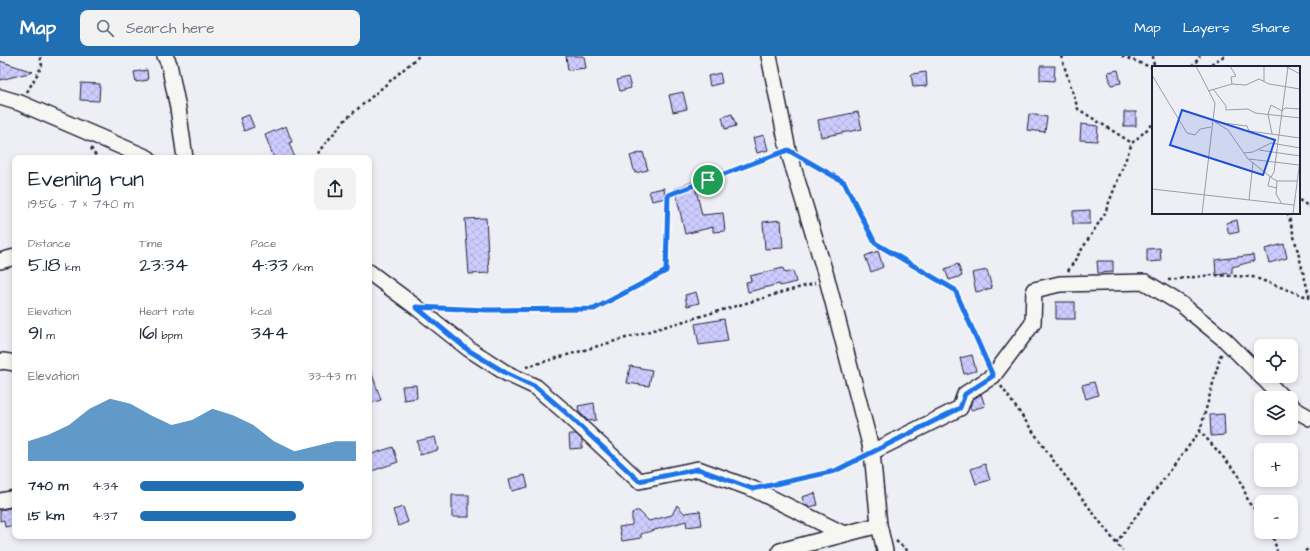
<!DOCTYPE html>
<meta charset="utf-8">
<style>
body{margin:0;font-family:"Architects Daughter",sans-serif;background:#f2f2f3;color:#1f2937;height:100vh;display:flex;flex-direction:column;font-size:15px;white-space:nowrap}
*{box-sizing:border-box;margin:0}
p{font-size:13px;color:#747a83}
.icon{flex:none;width:22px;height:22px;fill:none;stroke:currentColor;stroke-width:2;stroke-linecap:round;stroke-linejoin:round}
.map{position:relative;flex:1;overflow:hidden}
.side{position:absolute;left:12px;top:99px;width:360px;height:384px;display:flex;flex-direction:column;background:#fff;border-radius:8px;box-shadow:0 2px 6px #0003}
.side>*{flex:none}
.fabs{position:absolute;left:1254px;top:283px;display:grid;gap:8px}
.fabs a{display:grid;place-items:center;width:44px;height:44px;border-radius:8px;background:#fff;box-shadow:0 2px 6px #0003;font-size:20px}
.pin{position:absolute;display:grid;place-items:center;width:34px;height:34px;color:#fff;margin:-17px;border:2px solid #fff;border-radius:50%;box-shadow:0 1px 4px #0007}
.round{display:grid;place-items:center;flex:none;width:42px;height:42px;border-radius:8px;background:#f2f2f3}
.summary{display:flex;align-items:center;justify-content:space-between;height:68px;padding:0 16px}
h1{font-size:22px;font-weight:600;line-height:30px}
.figures{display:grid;grid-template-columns:repeat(3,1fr);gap:6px;height:68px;padding:4px 16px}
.figures div{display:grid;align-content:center}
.figures b{font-size:20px;font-weight:600}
.figures small{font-size:11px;font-weight:400}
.figures p{font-size:11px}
.chart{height:112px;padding:8px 16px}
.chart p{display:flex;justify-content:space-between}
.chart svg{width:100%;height:72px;margin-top:4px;fill:#1f6fb2;opacity:.7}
ul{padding:0 16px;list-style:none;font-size:13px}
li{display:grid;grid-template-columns:64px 48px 1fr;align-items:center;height:30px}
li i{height:10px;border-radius:5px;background:#1f6fb2}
header{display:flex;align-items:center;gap:24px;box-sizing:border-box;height:56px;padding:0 20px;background:#1f6fb2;color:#fff}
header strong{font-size:19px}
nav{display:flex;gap:22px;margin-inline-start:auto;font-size:14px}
.search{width:280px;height:36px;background:#f2f2f3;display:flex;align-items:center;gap:10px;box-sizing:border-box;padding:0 14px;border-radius:8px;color:#747a83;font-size:15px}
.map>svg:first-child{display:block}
.building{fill:url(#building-cross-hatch);stroke:#22223b}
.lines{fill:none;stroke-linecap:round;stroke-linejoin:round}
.minor-casing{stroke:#22223b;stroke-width:18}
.path{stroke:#22223b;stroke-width:2.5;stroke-dasharray:3 3;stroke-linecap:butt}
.minor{stroke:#f6f6f2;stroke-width:15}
.route-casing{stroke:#fff;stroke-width:8}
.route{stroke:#1a73e8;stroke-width:5}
.inset-road{fill:none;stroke:#9c9cab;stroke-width:1}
.view{fill:#1d4ed8;fill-opacity:0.15;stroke:#1d4ed8;stroke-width:2}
.inset-edge{fill:none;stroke:#22223b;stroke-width:2}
</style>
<header>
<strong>Map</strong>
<div class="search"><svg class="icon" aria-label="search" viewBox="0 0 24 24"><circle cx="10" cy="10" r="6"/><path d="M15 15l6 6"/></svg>Search here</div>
<nav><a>Map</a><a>Layers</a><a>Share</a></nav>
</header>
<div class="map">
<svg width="1310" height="495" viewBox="0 0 1310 495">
<defs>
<pattern id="building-cross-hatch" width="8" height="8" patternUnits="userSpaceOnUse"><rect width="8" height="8" fill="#cdccff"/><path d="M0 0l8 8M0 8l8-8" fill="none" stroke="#b0afdb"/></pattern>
</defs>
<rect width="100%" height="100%" fill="#eeeef5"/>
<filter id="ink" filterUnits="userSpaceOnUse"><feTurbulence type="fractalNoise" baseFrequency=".025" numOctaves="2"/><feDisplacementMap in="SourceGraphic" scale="8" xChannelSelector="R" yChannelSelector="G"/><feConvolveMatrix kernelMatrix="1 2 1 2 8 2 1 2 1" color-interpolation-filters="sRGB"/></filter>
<g filter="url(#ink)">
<!-- building -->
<g class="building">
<polygon points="566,0 584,0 586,12 568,14"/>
<polygon points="0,5 33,16 0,24"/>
<polygon points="1040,10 1055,10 1054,25 1040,24"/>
<polygon points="147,14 148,24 136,26 134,16"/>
<polygon points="1118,14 1121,27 1111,29 1108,16"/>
<polygon points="926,16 927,30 913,31 911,18"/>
<polygon points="720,17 722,27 710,30 708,20"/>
<polygon points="628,21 631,32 620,35 617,24"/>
<polygon points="81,27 100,28 99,45 80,44"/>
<polygon points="683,36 687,53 673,56 669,39"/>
<polygon points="858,56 862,73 821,81 818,64"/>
<rect x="1124" y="56" width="12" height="14"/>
<polygon points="732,58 736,70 725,73 722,61"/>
<polygon points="1029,58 1047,61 1045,76 1027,74"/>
<polygon points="249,59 254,71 244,75 240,62"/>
<polygon points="1081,68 1098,70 1097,85 1080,84"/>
<polygon points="286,70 292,86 289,87 295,102 274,102 265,79"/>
<polygon points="764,79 768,94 757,97 753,82"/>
<polygon points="643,96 648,114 635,117 630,100"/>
<polygon points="694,125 702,159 723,157 725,175 713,176 713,171 685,178 675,133"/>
<polygon points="664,132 666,142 652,145 649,135"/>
<polygon points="1090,154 1090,168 1073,168 1073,155"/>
<polygon points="486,162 489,217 469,218 465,163"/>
<polygon points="781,164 783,192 765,193 763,166"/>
<polygon points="1237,164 1239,176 1229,178 1226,167"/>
<polygon points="1284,188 1287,202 1269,207 1265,193"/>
<polygon points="1160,192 1161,205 1147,206 1147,193"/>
<polygon points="878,195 883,211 871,216 865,200"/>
<polygon points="1253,199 1254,205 1232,211 1232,217 1216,219 1215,204"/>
<polygon points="1097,205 1113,205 1113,216 1098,217"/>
<polygon points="958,208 962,220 949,224 945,213"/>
<polygon points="783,212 785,217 793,215 796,226 780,230 779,228 748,236 746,226 751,225 750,220"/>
<polygon points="987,214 992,232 976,236 972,217"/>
<polygon points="696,236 699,247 687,250 685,239"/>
<rect x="1056" y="246" width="19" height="17"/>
<polygon points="724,263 728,285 699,289 695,268"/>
<polygon points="972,299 976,315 964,318 960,302"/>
<polygon points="630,310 652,314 649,330 627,327"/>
<polygon points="369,315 371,315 381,344 371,347 369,342"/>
<polygon points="1094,326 1098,339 1086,343 1082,329"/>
<polygon points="416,329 417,342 404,344 402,330"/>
<polygon points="981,338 985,350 971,354 970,351 972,344"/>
<polygon points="594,347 596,364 588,365 579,356 578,350"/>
<polygon points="1224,358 1225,379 1211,380 1210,359"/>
<polygon points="569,378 576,378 582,384 582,392 570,393"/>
<polygon points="435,381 438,394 420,399 417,385"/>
<polygon points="393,391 398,406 369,416 369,399"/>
<polygon points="985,408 990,424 976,428 971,413"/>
<polygon points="525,419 528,431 512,435 509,423"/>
<polygon points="815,437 818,449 809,451 804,448 802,441"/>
<rect x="452" y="439" width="17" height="22"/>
<polygon points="677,449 685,458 685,457 700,455 702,469 687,471 686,465 641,478 641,482 622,485 619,471 632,469 632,458 635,455 639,455 649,465 672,459"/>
<polygon points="15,451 15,469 5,471 4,464 0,465 0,454"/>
<polygon points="403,451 408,466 398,470 393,454"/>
</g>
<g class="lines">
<defs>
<g id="minor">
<polyline points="165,0 169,8 178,52 185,102"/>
<polyline points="769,0 788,94 827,223 872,396 879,469 885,495"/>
<polyline points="0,41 20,47 148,102"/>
<polyline points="0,205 15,201"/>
<polyline points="369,216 416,251 469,293 506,317 536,331 564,355 639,425 698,413 753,433 844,478"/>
<polyline points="0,306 3,305 15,307"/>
<polyline points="1291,349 1294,353 1310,362"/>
<polyline points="872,396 960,352 965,338 993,320 1033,267 1034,234 1060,228 1145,226 1181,248 1225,284 1283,342"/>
<polyline points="0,445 15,442"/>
<polyline points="780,495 879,469"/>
</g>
</defs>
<!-- minor casing -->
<use href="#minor" class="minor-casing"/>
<!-- path -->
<g class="path">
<polyline points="1061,0 1078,53 1132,87"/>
<polyline points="1122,0 1153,12"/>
<polyline points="1153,0 1154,11"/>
<polyline points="1192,11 1200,0"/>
<polyline points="1206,11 1224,0"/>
<polyline points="27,36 42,10 40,0"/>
<polyline points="91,92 97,102"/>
<polyline points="313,102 346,63 419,0"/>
<polyline points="805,104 844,127 875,187 955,234 987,307"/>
<polyline points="1299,144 1310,151"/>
<polyline points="1288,157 1310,243"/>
<polyline points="1068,215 1105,157 1132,87 1153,68"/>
<polyline points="1168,224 1213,219 1253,221 1310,242"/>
<polyline points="440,252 488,254 594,253 667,215 668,139 776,99"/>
<polyline points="1221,298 1200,375 1238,418 1249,447 1261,460"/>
<polyline points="526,311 815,227"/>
<polyline points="1001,330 1053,404 1116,487 1123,495"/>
<polyline points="775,428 835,415 860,402"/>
<polyline points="1272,476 1277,495"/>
<polyline points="896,485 908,495"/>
<polyline points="1116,487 1200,375"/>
<polyline points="1305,495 1310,492"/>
</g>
<!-- minor -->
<use href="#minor" class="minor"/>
</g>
</g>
<g class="lines" filter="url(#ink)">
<defs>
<polygon id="route" points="788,94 844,126 875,187 955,234 993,320 965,338 960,352 835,415 753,433 698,413 639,425 564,355 536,331 506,317 468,294 416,251 488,254 594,253 666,215 668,139"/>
</defs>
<!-- route casing -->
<use href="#route" class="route-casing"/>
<!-- route -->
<use href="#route" class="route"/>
</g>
<!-- overview -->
<g transform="translate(1152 10)">
<rect width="148" height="148" fill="#eeeef5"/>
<path class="inset-road" d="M 44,0 L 63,37 L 50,148M 78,0 L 84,10 L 79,11 L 80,18M 112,0 L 112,16M 133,0 L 148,8M 0,9 L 35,67 L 43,69 L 48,63 L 59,61M 61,23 L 74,40 L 74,44 L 96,43 L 103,47 L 148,52M 56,25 L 80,18 L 94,19 L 107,13 L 117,18 L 148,23M 63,56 L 76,64 L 96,93 L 120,112 L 125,115 L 145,115M 63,56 L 95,60 L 97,65 L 148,72M 120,68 L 116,48 L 119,39 L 130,45 L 133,42 L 148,43M 107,84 L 148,90M 92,87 L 101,86 L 119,77 L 148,82M 97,93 L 147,99M 118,110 L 116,120 L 125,122M 119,111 L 122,106 L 136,1M 125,115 L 124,128 L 130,138M 0,123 L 142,139M 97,134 L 101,96M 141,148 L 148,94"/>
<path class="view" d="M 30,44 L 123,74 L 111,109 L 18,79 Z"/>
<rect width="148" height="148" class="inset-edge"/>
</g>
</svg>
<div class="fabs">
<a><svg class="icon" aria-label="locate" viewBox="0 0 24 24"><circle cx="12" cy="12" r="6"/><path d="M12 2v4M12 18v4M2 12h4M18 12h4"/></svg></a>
<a><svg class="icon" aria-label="layers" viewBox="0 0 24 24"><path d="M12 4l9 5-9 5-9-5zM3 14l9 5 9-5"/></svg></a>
<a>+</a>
<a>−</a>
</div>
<div class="pin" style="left:708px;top:124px;background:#1e9e55"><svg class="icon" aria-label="arrive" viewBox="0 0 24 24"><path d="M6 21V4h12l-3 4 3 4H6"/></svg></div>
<section class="side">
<div class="summary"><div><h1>Evening run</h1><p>19:56 · 7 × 740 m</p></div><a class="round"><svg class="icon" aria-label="share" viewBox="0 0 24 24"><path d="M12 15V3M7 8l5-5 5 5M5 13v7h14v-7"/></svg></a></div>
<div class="figures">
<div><p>Distance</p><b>5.18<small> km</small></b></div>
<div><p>Time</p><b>23:34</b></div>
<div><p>Pace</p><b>4:33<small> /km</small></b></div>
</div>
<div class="figures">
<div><p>Elevation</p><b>91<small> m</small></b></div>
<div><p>Heart rate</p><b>161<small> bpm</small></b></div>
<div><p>kcal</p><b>344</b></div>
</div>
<div class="chart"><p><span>Elevation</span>33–43 m</p>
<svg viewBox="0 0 160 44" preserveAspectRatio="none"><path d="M0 44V32L10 28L20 22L30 12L40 6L50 9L60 16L70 22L80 19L90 12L100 16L110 22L120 32L130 38L140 35L150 32L160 32V44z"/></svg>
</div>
<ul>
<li><b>740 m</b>4:34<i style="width:76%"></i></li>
<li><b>1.5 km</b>4:37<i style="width:72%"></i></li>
</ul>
</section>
</div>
